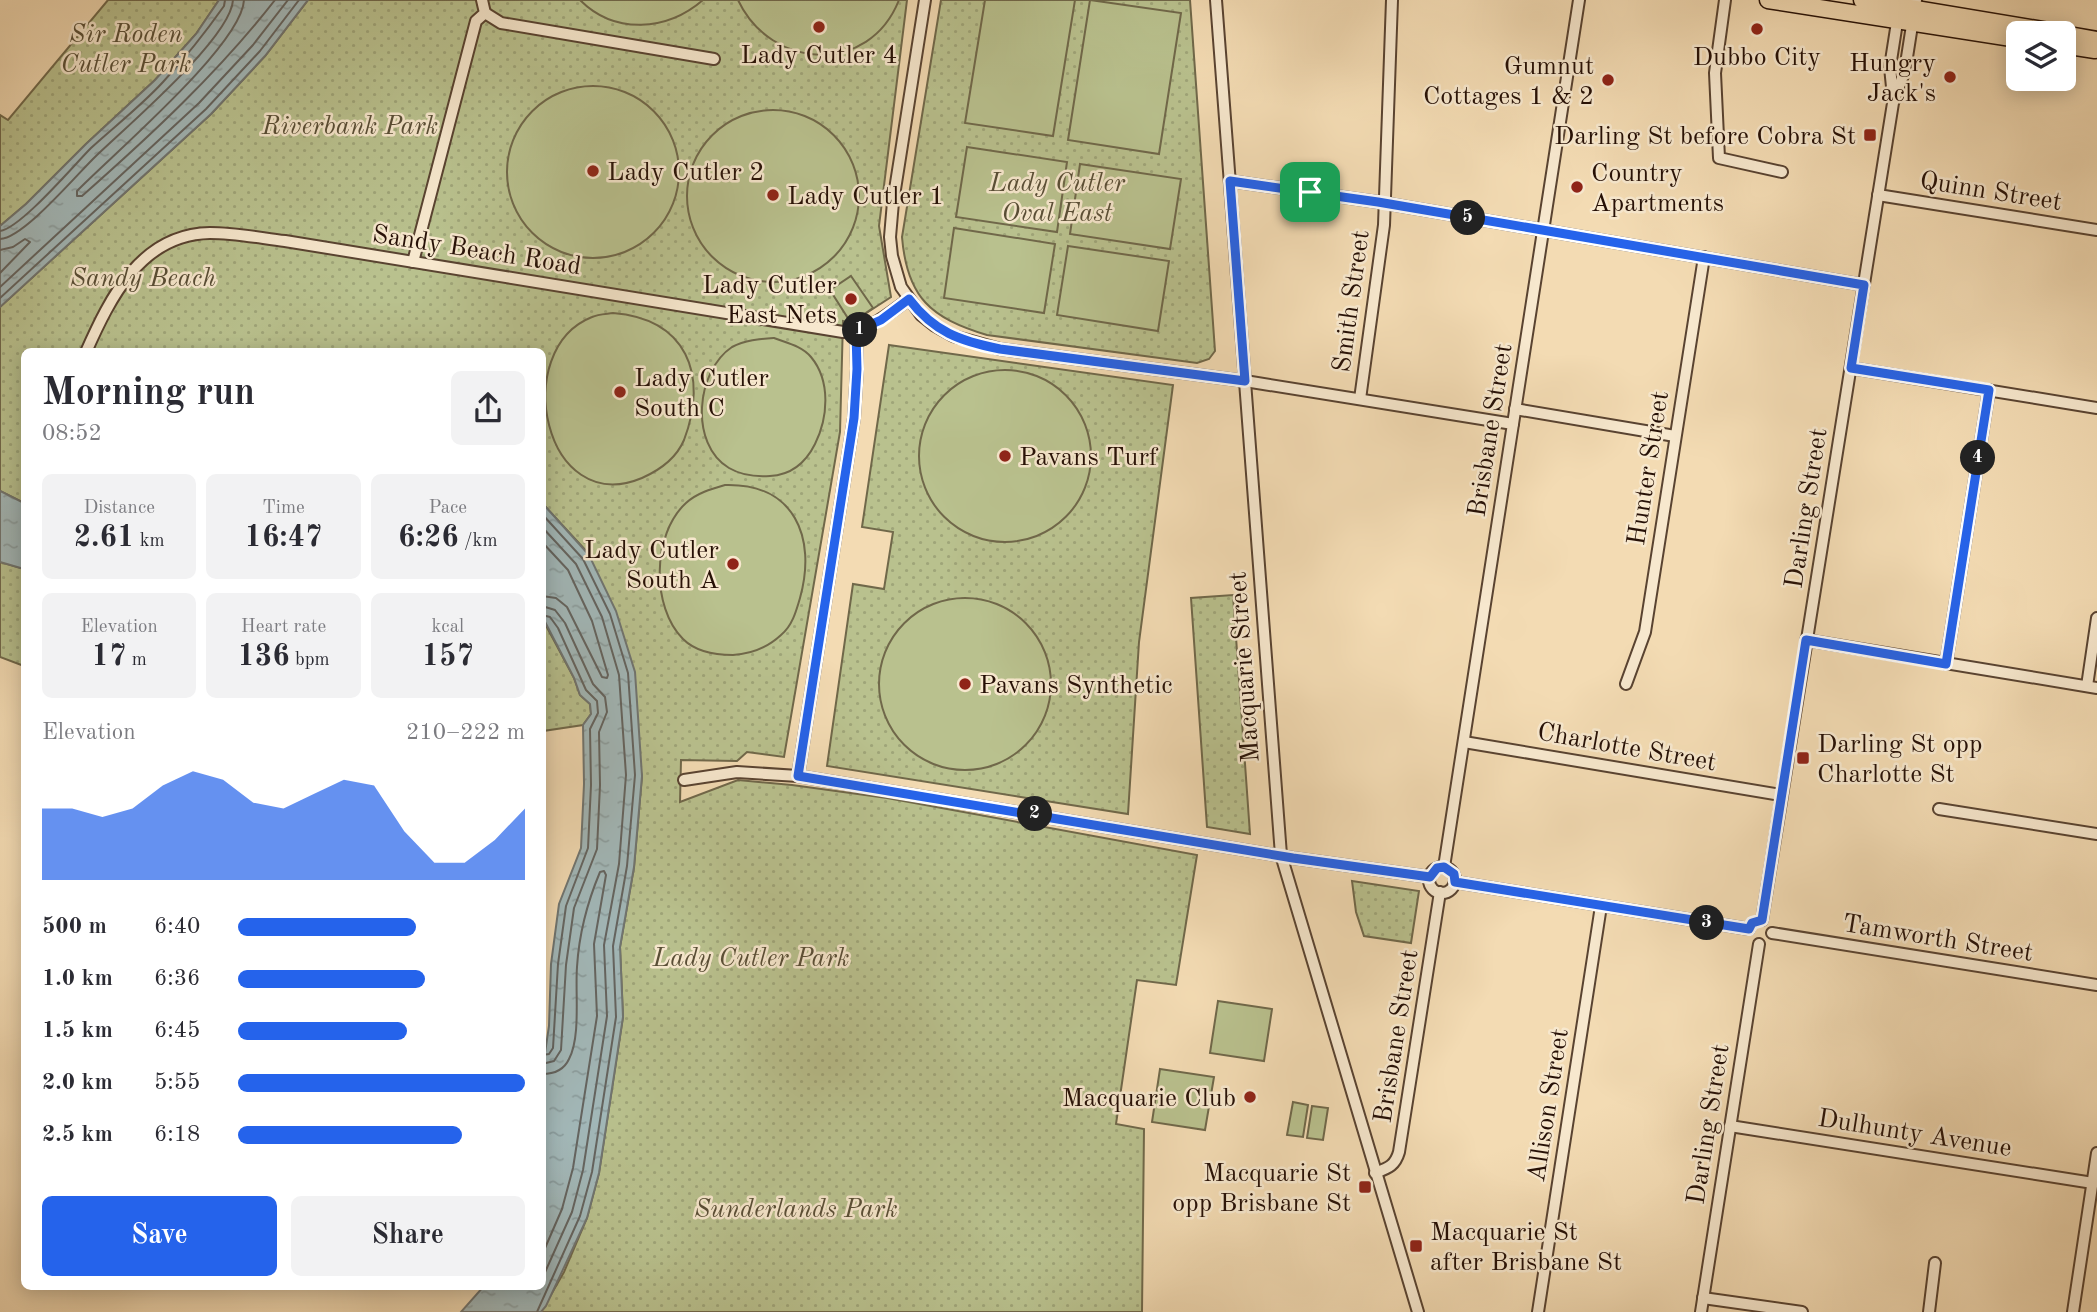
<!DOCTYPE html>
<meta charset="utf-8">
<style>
body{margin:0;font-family:"Old Standard TT",serif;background:#f2f2f3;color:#2b2b33;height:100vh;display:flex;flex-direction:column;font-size:26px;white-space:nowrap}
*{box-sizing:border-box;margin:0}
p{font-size:23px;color:#7c7c81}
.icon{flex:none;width:38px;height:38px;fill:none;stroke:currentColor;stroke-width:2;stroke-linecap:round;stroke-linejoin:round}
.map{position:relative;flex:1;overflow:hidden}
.side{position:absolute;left:21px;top:348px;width:525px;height:942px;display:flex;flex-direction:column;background:#fff;border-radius:10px;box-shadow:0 4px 18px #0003}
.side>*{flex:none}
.fabs{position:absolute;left:2006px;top:21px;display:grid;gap:14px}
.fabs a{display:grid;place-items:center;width:70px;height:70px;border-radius:10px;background:#fff;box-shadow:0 4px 18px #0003;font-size:35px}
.pin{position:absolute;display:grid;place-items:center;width:60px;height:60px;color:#fff;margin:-30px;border-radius:14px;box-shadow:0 4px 10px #0006}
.km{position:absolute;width:35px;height:35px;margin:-18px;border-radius:50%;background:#222;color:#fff;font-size:19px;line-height:35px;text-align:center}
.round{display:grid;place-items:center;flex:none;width:74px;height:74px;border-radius:10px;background:#f2f2f3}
.overview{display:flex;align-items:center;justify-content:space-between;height:119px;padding:0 21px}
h1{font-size:38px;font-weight:800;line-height:52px}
.figures{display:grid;grid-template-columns:repeat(3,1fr);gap:10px;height:119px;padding:7px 21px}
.figures div{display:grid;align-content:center;border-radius:10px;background:#f2f2f3;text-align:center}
.figures b{font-size:30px;font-weight:800}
.figures small{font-size:19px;font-weight:400}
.figures p{font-size:19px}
.chart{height:196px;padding:14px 21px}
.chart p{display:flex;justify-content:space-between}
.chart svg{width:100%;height:126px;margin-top:7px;fill:#2563eb;opacity:.7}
.cta{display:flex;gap:14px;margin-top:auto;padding:14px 21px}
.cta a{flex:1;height:80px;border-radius:10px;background:#2563eb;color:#fff;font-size:28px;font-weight:800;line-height:80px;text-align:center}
.cta a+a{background:#f2f2f3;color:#2b2b33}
ul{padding:0 21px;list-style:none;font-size:23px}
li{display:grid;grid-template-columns:112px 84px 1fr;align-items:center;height:52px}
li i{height:18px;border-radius:9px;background:#2563eb}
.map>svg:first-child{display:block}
.grass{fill:url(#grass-dots);stroke:#70684a;stroke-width:2}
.garden{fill:#b9c18e;stroke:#70684a;stroke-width:2}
.water{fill:url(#water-ripples);stroke:#707571;stroke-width:2}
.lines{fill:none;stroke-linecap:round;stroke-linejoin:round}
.shore{stroke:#646460;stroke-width:2}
.minor-casing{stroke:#594331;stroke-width:14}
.highway-casing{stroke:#261006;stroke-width:19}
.minor{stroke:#f7e8ce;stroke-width:10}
.highway{stroke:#f3dbb3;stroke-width:16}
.route-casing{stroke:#fff;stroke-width:14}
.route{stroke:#2563eb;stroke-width:9}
.poi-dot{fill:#8f2418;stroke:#f7e8ce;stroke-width:2.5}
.labels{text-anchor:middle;stroke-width:5;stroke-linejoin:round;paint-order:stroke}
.park-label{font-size:26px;font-style:italic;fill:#594e36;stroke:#f7e8ce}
.poi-label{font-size:26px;fill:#261006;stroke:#f7e8ce;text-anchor:start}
.street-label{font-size:26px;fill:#261006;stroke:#f7e8ce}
</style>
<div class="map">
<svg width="2097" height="1312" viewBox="0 0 2097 1312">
<defs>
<pattern id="grass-dots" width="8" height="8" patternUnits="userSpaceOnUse" patternTransform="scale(1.75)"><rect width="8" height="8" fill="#b9c18e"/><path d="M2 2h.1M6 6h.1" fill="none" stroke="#9fa579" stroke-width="1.8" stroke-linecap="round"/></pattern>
<pattern id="water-ripples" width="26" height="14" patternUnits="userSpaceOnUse" patternTransform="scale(1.75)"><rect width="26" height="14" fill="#a2b8b9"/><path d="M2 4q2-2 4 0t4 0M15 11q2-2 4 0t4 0" fill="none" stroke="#8b9d9e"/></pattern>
</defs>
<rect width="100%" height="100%" fill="#f3dbb3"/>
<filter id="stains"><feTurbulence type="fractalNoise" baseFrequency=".00286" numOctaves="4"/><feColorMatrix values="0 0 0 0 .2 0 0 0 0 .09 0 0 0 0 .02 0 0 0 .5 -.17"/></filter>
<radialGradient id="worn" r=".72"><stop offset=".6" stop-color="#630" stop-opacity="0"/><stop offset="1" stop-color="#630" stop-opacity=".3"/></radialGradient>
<!-- grass -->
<g class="grass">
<polygon points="108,0 219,0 196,34 155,80 86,144 26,204 0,226 0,115 8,120"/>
<polygon points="308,0 907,0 879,226 891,297 851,323 843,321 840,432 784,757 747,752 737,761 681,760 680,802 738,780 792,785 887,798 1197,855 1176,985 1137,980 1116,1124 1144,1129 1142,1312 541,1312 564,1272 587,1218 599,1173 623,1017 620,947 634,867 642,776 589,554 543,504 542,352 24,352 24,503 0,491 0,307 211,114 265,56"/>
<path d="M 941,0 L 1190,0 L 1215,351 L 1209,359 L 1197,363 L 987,335 C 931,318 907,298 902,237 Z"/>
<polygon points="889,345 1173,385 1139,642 1128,814 827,766 853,584 884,589 893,532 862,527"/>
<polygon points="0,562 24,569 24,666 0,657"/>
<polygon points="1233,595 1250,834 1207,827 1191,598"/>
<polygon points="542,618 574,678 580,695 590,704 591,714 583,725 543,731"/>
<polygon points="1352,881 1419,891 1411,943 1364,936 1356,912"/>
</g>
<!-- garden -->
<g class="garden">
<path d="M 580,0 L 703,0 C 667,31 615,35 580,0 Z"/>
<path d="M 738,0 L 899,0 C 869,76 771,70 738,0 Z"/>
<polygon points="985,0 1075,0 1053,136 965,123"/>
<polygon points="1090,0 1181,13 1159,154 1068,140"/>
<circle cx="593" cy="172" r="86"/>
<circle cx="773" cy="196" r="86"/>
<polygon points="967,147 1067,162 1057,232 956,217"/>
<polygon points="1080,164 1181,179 1170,249 1070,234"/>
<polygon points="954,228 1055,244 1044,313 944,298"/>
<polygon points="1068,246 1169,261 1158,331 1057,315"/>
<polygon points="851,276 873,308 851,323 830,290"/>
<path d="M 613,313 C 686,319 709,374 684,440 C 676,459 660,470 642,478 C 544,519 509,350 592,317 C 598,314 606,314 613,313 Z"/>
<path d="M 774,338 C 787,343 802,346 811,357 C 831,381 828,418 815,444 C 806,462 791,475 770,476 C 756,477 741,475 729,468 C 689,444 696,371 732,347 C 745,340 760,339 774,338 Z"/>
<circle cx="1005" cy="456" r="86"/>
<path d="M 725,485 C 794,483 817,537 800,598 C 796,612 792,626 781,635 C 767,648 752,654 733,655 C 716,655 696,652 683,639 C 651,607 652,534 686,503 C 697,493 711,489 725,485 Z"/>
<circle cx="965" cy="684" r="86"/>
<polygon points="1218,1001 1272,1009 1264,1061 1210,1053"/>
<polygon points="1160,1069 1214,1077 1205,1130 1152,1122"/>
<polygon points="1293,1102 1308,1105 1303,1137 1287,1135"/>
<polygon points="1312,1106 1328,1108 1323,1140 1307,1138"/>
</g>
<!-- water -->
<g class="water">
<polygon points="219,0 308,0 265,56 211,114 0,307 0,226 26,204 86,144 155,80 196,34"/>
<polygon points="0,491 24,503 24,569 0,562"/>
<polygon points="543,504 589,555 616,611 635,672 642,776 634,867 620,947 623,1017 599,1173 587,1218 546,1306 541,1312 461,1312 484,1286 542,1286 542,1073 549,1026 551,964 559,904 581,848 584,784 583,725 591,714 590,704 580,695 574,678 543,618"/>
</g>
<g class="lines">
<!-- shore -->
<g class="shore">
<path d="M 244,0 C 242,45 112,155 77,191 L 77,196 L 82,196 C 151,135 218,73 275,0"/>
<path d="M 0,231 C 21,228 74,165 91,148 C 115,126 141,106 163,82 C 185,58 205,33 224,6 L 225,0"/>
<path d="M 0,239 C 24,238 77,174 96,156 C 126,127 231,38 233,0"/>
<polyline points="0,250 13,247 25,239 30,242 0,273"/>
<polyline points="0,287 199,103 253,45 288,0"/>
<polyline points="0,298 206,109 260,51 299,0"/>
<polyline points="542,527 576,564 602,617 619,675 626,775 619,864 604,945 607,1016 583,1170 572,1212 542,1279"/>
<polyline points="542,542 568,570 592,621 608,675 607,678 602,677 567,607 556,598 542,596"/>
<polyline points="542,606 555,610 565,623 593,684 605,697 607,712 599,732 600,785 597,849 574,908 566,965 561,1050 554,1061 542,1064"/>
<polyline points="542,615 550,617 558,628 586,690 597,701 598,713 590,729 591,785 588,848 566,906 558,964 553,1048 549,1054 542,1055"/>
<path d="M 542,1074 C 554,1074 564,1070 569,1059 C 581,1036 575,993 577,967 C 579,934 587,903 600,872 L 604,871 L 606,875 L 594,944 L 597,1016 L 573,1168 L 562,1209 L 542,1255"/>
<polyline points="537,1312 580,1216 592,1172 616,1017 613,946 627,866 635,775 628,673 610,614 583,559 542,514"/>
</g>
<defs>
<g id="minor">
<polyline points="925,0 893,202 890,237 892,256 901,287 921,315 935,326 953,336 1000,349 1245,381 1513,424"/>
<polyline points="1216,0 1281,855 1418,1312"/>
<polyline points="1725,0 1715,73 1719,158 1782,172"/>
<polyline points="485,13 501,23 714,59"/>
<polyline points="1893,97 1890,67 1898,16"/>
<polyline points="1230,181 1378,202 1864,285"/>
<polyline points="1878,195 2097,230"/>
<polyline points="413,262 476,21 485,13 482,0"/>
<path d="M 86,352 C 110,298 141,234 210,233 C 235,233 260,238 285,241 L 843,332 C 870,331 888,314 909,299"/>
<polyline points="1851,368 2097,408"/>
<polyline points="1360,399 1384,225 1392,0"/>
<polyline points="1515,409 1675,436"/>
<polyline points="1806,640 2097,688"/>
<polyline points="1946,664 1989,390"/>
<polyline points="1626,684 1645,632 1704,257"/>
<polyline points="2087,686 2097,618"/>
<polyline points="1464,742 1781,795"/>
<polyline points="798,776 854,418 857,369 856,331"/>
<polyline points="684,780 737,772 798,776 1293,858 1430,877"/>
<polyline points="1939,809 2097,834"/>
<polyline points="1444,867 1579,0"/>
<circle cx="1442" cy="880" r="13"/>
<polyline points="1455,882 1749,929"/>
<polyline points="1762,920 1893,103 1905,70 1916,0"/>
<polyline points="1772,933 2097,985"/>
<polyline points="1730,1126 2093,1183"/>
<path d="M 1375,1173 C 1388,1168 1395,1166 1399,1152 L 1440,892"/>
<polyline points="1703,1298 1802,1312"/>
<polyline points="1538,1312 1601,906"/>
<polyline points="1701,1312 1759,944"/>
<polyline points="1929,1312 1935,1263"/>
<polyline points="2073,1312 2097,1153"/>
</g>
<g id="highway">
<polyline points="1768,0 2018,39"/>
<polyline points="1862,0 2061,33"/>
<polyline points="2063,34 2097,40"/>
<polyline points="2063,45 2095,50"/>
</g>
</defs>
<!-- minor casing -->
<use href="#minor" class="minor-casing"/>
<!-- highway casing -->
<use href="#highway" class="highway-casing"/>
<!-- minor -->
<use href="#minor" class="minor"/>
<!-- highway -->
<use href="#highway" class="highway"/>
</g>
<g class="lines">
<defs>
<path id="route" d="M 1230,181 L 1378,202 L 1864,285 L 1851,368 L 1989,390 L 1946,664 L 1806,640 L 1762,920 L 1752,923 L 1749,929 L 1455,882 L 1454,874 L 1444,867 L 1437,868 L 1430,877 L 1293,858 L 798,776 L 854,418 L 857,369 L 856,331 L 881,320 L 909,299 C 934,332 960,341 1000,349 L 1245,381 Z"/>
</defs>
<!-- route casing -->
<use href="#route" class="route-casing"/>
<!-- route -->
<use href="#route" class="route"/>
</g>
<!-- markers -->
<g class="poi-dot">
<circle cx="819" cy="27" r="7"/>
<circle cx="1757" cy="29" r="7"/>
<circle cx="1950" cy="77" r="7"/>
<circle cx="1608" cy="80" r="7"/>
<rect x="1863" y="128" width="14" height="14" rx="3.5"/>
<circle cx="593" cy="171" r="7"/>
<circle cx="1577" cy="187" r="7"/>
<circle cx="773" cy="195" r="7"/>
<circle cx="851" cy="299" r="7"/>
<circle cx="620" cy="392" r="7"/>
<circle cx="1005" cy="456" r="7"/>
<circle cx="733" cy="564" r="7"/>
<circle cx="965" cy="684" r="7"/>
<rect x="1796" y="751" width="14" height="14" rx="3.5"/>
<circle cx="1250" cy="1097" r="7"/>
<rect x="1358" y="1180" width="14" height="14" rx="3.5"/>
<rect x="1409" y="1239" width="14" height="14" rx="3.5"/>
</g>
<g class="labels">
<!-- park labels -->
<g class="park-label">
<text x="126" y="42">Sir Roden<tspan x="126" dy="30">Cutler Park</tspan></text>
<text x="350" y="134">Riverbank Park</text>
<text x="1057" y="191">Lady Cutler<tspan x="1057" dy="30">Oval East</tspan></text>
<text x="143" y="286">Sandy Beach</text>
<text x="751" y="966">Lady Cutler Park</text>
<text x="796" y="1217">Sunderlands Park</text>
</g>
<!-- poi labels -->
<g class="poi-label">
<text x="819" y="63" text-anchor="middle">Lady Cutler 4</text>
<text x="1757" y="65" text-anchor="middle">Dubbo City</text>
<text x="1936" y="71" text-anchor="end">Hungry<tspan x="1936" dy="30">Jack's</tspan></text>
<text x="1594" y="74" text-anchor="end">Gumnut<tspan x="1594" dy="30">Cottages 1 &amp; 2</tspan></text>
<text x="1856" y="144" text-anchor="end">Darling St before Cobra St</text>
<text x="607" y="180">Lady Cutler 2</text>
<text x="1591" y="181">Country<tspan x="1591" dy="30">Apartments</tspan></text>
<text x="787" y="204">Lady Cutler 1</text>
<text x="837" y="293" text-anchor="end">Lady Cutler<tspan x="837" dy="30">East Nets</tspan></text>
<text x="634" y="386">Lady Cutler<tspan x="634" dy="30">South C</tspan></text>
<text x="1019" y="465">Pavans Turf</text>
<text x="719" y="558" text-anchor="end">Lady Cutler<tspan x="719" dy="30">South A</tspan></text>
<text x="979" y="693">Pavans Synthetic</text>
<text x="1817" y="752">Darling St opp<tspan x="1817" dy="30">Charlotte St</tspan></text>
<text x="1236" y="1106" text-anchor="end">Macquarie Club</text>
<text x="1351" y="1181" text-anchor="end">Macquarie St<tspan x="1351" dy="30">opp Brisbane St</tspan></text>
<text x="1430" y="1240">Macquarie St<tspan x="1430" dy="30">after Brisbane St</tspan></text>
</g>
<!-- street labels -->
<g class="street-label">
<text transform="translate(1991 190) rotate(9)" y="9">Quinn Street</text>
<text transform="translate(477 249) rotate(9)" y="9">Sandy Beach Road</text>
<text transform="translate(1350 301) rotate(-82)" y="9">Smith Street</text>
<text transform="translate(1489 430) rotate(-81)" y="9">Brisbane Street</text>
<text transform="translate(1647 468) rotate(-81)" y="9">Hunter Street</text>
<text transform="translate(1805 508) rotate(-81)" y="9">Darling Street</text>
<text transform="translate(1243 667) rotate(-94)" y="9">Macquarie Street</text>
<text transform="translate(1627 746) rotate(10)" y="9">Charlotte Street</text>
<text transform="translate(1938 937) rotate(9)" y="9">Tamworth Street</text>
<text transform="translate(1395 1036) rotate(-81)" y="9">Brisbane Street</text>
<text transform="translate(1547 1105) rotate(-81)" y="9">Allison Street</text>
<text transform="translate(1707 1124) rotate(-81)" y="9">Darling Street</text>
<text transform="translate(1915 1132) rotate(9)" y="9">Dulhunty Avenue</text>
</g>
</g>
<rect width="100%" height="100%" filter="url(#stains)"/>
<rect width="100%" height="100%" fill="url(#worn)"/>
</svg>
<div class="fabs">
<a><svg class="icon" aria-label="layers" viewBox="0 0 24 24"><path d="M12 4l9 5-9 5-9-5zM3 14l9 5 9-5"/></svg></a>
</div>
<div class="pin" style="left:1310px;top:192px;background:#1e9e55"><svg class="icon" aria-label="arrive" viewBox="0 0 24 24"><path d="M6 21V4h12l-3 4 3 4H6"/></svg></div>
<b class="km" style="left:860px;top:330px">1</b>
<b class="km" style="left:1035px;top:814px">2</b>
<b class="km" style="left:1707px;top:923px">3</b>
<b class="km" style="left:1978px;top:458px">4</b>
<b class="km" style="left:1468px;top:218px">5</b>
<section class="side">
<div class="overview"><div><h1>Morning run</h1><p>08:52</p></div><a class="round"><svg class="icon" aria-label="share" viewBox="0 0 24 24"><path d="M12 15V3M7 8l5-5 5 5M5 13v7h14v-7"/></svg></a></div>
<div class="figures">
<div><p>Distance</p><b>2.61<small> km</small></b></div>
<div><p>Time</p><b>16:47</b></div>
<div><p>Pace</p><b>6:26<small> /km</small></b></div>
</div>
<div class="figures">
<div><p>Elevation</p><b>17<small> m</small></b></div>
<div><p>Heart rate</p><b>136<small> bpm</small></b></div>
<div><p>kcal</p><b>157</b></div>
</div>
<div class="chart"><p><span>Elevation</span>210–222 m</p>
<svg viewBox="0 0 160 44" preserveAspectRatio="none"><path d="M0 44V19L10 19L20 22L30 19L40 11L50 6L60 9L70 17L80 19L90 14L100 9L110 11L120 27L130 38L140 38L150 30L160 19V44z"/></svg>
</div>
<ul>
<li><b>500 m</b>6:40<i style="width:62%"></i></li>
<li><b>1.0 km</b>6:36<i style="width:65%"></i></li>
<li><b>1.5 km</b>6:45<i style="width:59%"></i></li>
<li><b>2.0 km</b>5:55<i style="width:100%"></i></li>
<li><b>2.5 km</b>6:18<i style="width:78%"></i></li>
</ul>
<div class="cta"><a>Save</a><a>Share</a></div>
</section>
</div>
